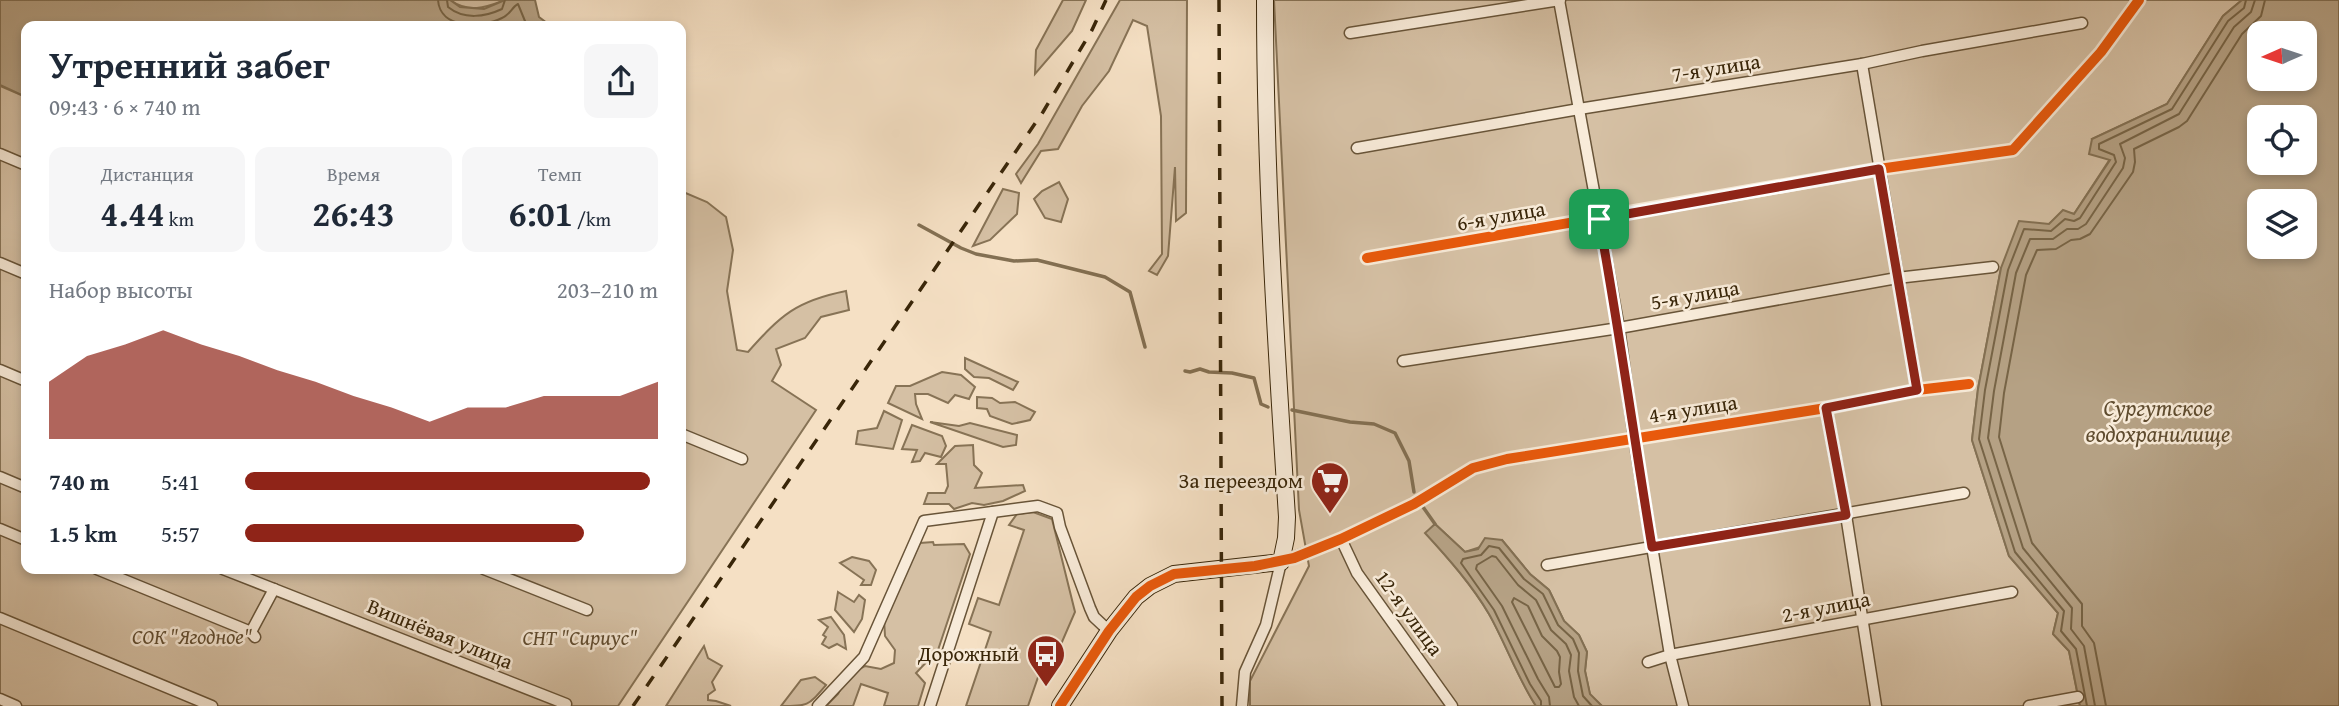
<!DOCTYPE html>
<html lang="ru">
<meta charset="utf-8">
<style>
body{margin:0;font-family:"Gentium Book Plus",serif;background:#f6f6f7;color:#1f2937;height:100vh;display:flex;flex-direction:column;font-size:26px;white-space:nowrap}
*{box-sizing:border-box;margin:0}
p{font-size:23px;color:#747a83}
.icon{flex:none;width:38px;height:38px;fill:none;stroke:currentColor;stroke-width:2;stroke-linecap:round;stroke-linejoin:round}
.map{position:relative;flex:1;overflow:hidden}
.side{position:absolute;left:21px;top:21px;width:665px;height:553px;display:flex;flex-direction:column;background:#fff;border-radius:14px;box-shadow:0 4px 10px #0003}
.side>*{flex:none}
.needle{width:46px;rotate:267deg}
.fabs{position:absolute;left:2247px;top:21px;display:grid;gap:14px}
.fabs a{display:grid;place-items:center;width:70px;height:70px;border-radius:14px;background:#fff;box-shadow:0 4px 10px #0003;font-size:35px}
.pin{position:absolute;display:grid;place-items:center;width:60px;height:60px;color:#fff;margin:-30px;border-radius:14px;box-shadow:0 4px 10px #0006}
.round{display:grid;place-items:center;flex:none;width:74px;height:74px;border-radius:14px;background:#f6f6f7}
.head{display:flex;align-items:center;justify-content:space-between;height:119px;padding:0 28px}
h1{font-size:38px;font-weight:700;line-height:52px}
.figures{display:grid;grid-template-columns:repeat(3,1fr);gap:10px;height:119px;padding:7px 28px}
.figures div{display:grid;align-content:center;border-radius:14px;background:#f6f6f7;text-align:center}
.figures b{font-size:35px;font-weight:700}
.figures small{font-size:19px;font-weight:400}
.figures p{font-size:19px}
.chart{height:196px;padding:14px 28px}
.chart p{display:flex;justify-content:space-between}
.chart svg{width:100%;height:126px;margin-top:7px;fill:#8f2418;opacity:.7}
ul{padding:0 28px;list-style:none;font-size:23px}
li{display:grid;grid-template-columns:112px 84px 1fr;align-items:center;height:52px}
li i{height:18px;border-radius:9px;background:#8f2418}
.map>svg:first-child{display:block}
.green{fill:#d5c0a4;stroke:#877356;stroke-width:2}
.water{fill:#b5a184;stroke:#837053;stroke-width:2;fill-rule:evenodd}
.lines{fill:none;stroke-linecap:round;stroke-linejoin:round}
.shore{stroke:#776446;stroke-width:2}
.stream{stroke:#837053;stroke-width:3.5}
.street-casing{stroke:#685438;stroke-width:13}
.secondary-casing{stroke:#392609;stroke-width:18}
.street{stroke:#f8ebd9;stroke-width:10}
.secondary{stroke:#f8ebd9;stroke-width:16}
.rail{stroke:#392609;stroke-width:3.5;stroke-dasharray:12 12;stroke-linecap:butt}
.cycleway-casing{stroke:#f8ebd9;stroke-width:15}
.cycleway{stroke:#e8590c;stroke-width:10}
.route-casing{stroke:#fff;stroke-width:14}
.route{stroke:#8f2418;stroke-width:9}
.labels{text-anchor:middle;stroke-width:5;stroke-linejoin:round;paint-order:stroke}
.street-label{font-size:21px;fill:#392609;stroke:#f8ebd9}
.poi-label{font-size:21px;fill:#392609;stroke:#f8ebd9;text-anchor:end}
.park-label{font-size:21px;font-style:italic;fill:#604c30;stroke:#f8ebd9}
.water-label{font-size:23px;font-style:italic;fill:#5e4b2e;stroke:#f8ebd9}
</style>
<div class="map">
<svg width="2339" height="706" viewBox="0 0 2339 706">
<rect width="100%" height="100%" fill="#f5e0c4"/>
<filter id="stains"><feTurbulence type="fractalNoise" baseFrequency=".00286" numOctaves="4"/><feColorMatrix values="0 0 0 0 .2 0 0 0 0 .09 0 0 0 0 .02 0 0 0 .5 -.17"/></filter>
<radialGradient id="worn" r=".72"><stop offset=".6" stop-color="#630" stop-opacity="0"/><stop offset="1" stop-color="#630" stop-opacity=".3"/></radialGradient>
<!-- green -->
<g class="green">
<path d="M 450,0 L 505,0 C 485,8 468,13 450,0 Z"/>
<polygon points="1063,0 1086,0 1072,31 1035,74 1036,50"/>
<polygon points="1120,0 1187,0 1186,213 1176,221 1175,167 1168,256 1157,275 1149,271 1162,254 1161,116 1147,26 1133,20 1109,71 1082,106 1058,149 1041,151 1021,183 1016,174 1038,144"/>
<path d="M 1274,0 L 2242,0 L 2223,16 L 2167,104 L 2092,139 L 2110,159 L 2074,214 L 2063,211 L 2001,268 L 1978,389 L 1972,440 L 2009,556 L 2058,613 L 2053,634 L 2069,651 L 2080,706 L 1602,706 L 1590,695 L 1585,671 L 1587,652 L 1579,635 L 1564,621 L 1549,590 L 1530,574 L 1502,540 L 1465,552 L 1435,524 L 1426,533 C 1448,558 1472,585 1489,614 C 1506,644 1517,677 1536,706 L 1250,706 L 1250,681 L 1309,566 L 1299,510 Z"/>
<path d="M 0,86 L 26,97 L 26,569 L 681,569 L 681,191 L 707,202 L 726,217 L 733,250 L 727,291 L 737,350 L 748,352 C 781,315 796,301 846,291 L 849,310 L 821,317 L 805,338 L 776,349 L 781,365 L 772,381 L 816,410 L 618,706 L 0,706 Z"/>
<polygon points="1059,182 1068,199 1061,222 1045,218 1034,199 1042,191"/>
<polygon points="1003,189 1019,193 1017,214 990,240 973,246"/>
<polygon points="965,358 1018,382 1013,390 989,378 974,377 965,369"/>
<polygon points="942,372 961,375 975,387 969,399 955,395 948,403 928,394 915,394 916,404 922,419 888,403 896,386 910,386"/>
<polygon points="977,397 992,398 1000,403 1015,402 1035,412 1030,420 1012,424 990,416 987,409 977,408"/>
<polygon points="884,411 902,420 893,449 856,444 858,431 877,428"/>
<polygon points="930,422 959,426 970,423 1017,435 1016,445 1003,447"/>
<polygon points="912,425 942,436 946,446 941,457 925,453 920,461 912,462 917,450 902,449"/>
<polygon points="973,445 974,465 982,473 975,488 1023,485 1025,491 1003,501 984,505 972,503 954,509 949,504 924,504 928,493 945,493 948,486 946,464 937,464 955,446"/>
<polygon points="1033,512 1052,519 1075,612 1055,658 1044,660 1028,706 966,706 991,632 969,624 978,598 999,605 1024,530 1009,525 1017,514"/>
<polygon points="933,542 934,545 964,544 970,554 938,650 916,673 925,683 918,706 884,706 888,693 861,684 853,706 826,706 838,694 849,674 865,666 881,669 894,663 895,650 885,636 884,619 920,543"/>
<polygon points="852,557 869,561 876,570 871,585 861,585 864,580 840,563"/>
<polygon points="838,592 854,602 859,595 865,600 862,619 854,632 835,610"/>
<polygon points="831,617 844,635 846,649 837,644 829,648 822,644 826,637 823,635 828,627 819,620"/>
<polygon points="704,646 708,658 722,666 712,682 715,690 708,695 708,700 716,701 731,706 666,706"/>
<path d="M 815,677 L 826,685 C 808,706 809,706 781,706 L 801,680 Z"/>
</g>
<!-- water -->
<g class="water">
<polygon points="0,0 450,0 460,7 484,9 505,0 535,0 539,17 551,26 26,26 26,97 0,85"/>
<path d="M 2242,0 L 2339,0 L 2339,706 L 2080,706 L 2069,651 L 2053,634 L 2058,613 L 2009,556 L 1972,440 L 1978,389 L 2001,268 L 2019,221 L 2049,224 L 2063,210 L 2074,214 L 2110,160 L 2089,154 L 2092,139 L 2167,104 L 2223,16 ZM 2259,33 L 2305,33 L 2305,79 L 2259,79 ZM 2259,117 L 2305,117 L 2305,163 L 2259,163 ZM 2259,201 L 2305,201 L 2305,247 L 2259,247 Z"/>
<path d="M 1435,524 L 1465,552 L 1478,549 L 1485,538 L 1502,540 L 1530,574 L 1549,590 L 1564,621 L 1579,635 L 1587,652 L 1585,671 L 1590,694 L 1602,706 L 1536,706 C 1517,677 1506,644 1489,614 C 1472,585 1448,558 1425,533 Z"/>
</g>
<g class="lines">
<!-- shore -->
<g class="shore">
<path d="M 438,0 C 440,30 483,28 502,18 C 510,15 512,7 518,4 L 527,26"/>
<path d="M 447,0 L 448,7 C 464,20 485,17 502,9 L 505,0"/>
<polygon points="1514,598 1528,606 1542,636 1557,651 1560,657 1559,672 1561,684 1559,687 1555,687 1512,602"/>
<polyline points="1541,706 1541,701 1530,684 1494,610 1461,563 1463,559 1481,555 1489,546 1499,548 1524,579 1543,594 1558,625 1573,639 1579,653 1578,671 1583,696 1592,706"/>
<polyline points="1550,706 1549,697 1538,679 1502,606 1476,569 1477,565 1492,556 1496,557 1518,585 1536,600 1551,630 1566,644 1571,655 1569,671 1574,697 1579,706"/>
<polyline points="2087,706 2076,649 2061,631 2064,611 2015,552 1979,439 1985,390 2008,270 2024,229 2051,231 2065,219 2074,221 2080,218 2116,162 2114,155 2099,149 2099,144 2172,109 2228,21 2244,8 2246,0"/>
<polyline points="2095,706 2084,646 2071,629 2072,608 2023,548 1988,438 1994,391 2016,273 2030,239 2053,239 2067,229 2078,229 2086,224 2123,168 2125,158 2120,144 2179,114 2234,27 2251,12 2255,0"/>
<polyline points="2106,706 2094,643 2082,626 2082,604 2032,543 1999,437 2004,393 2026,275 2037,250 2056,249 2071,240 2080,239 2090,234 2133,172 2135,162 2134,149 2179,127 2187,121 2242,34 2261,16 2265,0"/>
</g>
<!-- stream -->
<g class="stream">
<polyline points="919,225 961,248 976,254 1014,261 1037,260 1105,277 1130,292 1145,347"/>
<polyline points="1185,371 1190,372 1200,369 1209,372 1232,373 1254,378 1261,404 1268,407"/>
<polyline points="1292,410 1350,422 1374,424 1395,433 1409,461 1414,492"/>
<polyline points="1423,507 1435,524"/>
</g>
<defs>
<g id="street">
<polyline points="1559,0 1619,328 1634,438 1670,655 1683,706"/>
<polyline points="1350,33 1560,0"/>
<polyline points="1862,64 1917,390"/>
<polyline points="1357,148 1579,109 1862,64 1922,51 2082,23"/>
<polyline points="0,154 26,165"/>
<polyline points="1367,258 1879,169 2013,150 2101,52 2139,0"/>
<polyline points="0,263 26,274"/>
<polyline points="1403,361 1619,328 1897,278 1993,267"/>
<polyline points="0,370 26,381"/>
<polyline points="1826,408 1846,515 1876,706"/>
<polyline points="681,434 742,459"/>
<polyline points="0,477 26,488"/>
<polyline points="0,529 26,540"/>
<polyline points="1341,539 1357,573 1452,706"/>
<polyline points="1547,565 1964,493"/>
<polyline points="97,569 251,632 255,637"/>
<polyline points="223,569 566,704"/>
<polyline points="484,569 587,610"/>
<polyline points="0,618 212,706"/>
<polyline points="251,632 274,589"/>
<polyline points="1648,662 1670,655 2012,592"/>
<polyline points="0,699 16,706"/>
<polyline points="818,706 864,657 924,521 1038,506 1057,513 1060,527 1090,608 1094,617 1109,631"/>
<polyline points="930,706 993,512"/>
<polyline points="1242,706 1245,672 1266,625 1281,562 1341,539 1414,504 1473,468 1507,459 1826,408 1917,390 1969,384"/>
<polyline points="2029,706 2078,697"/>
</g>
<path id="secondary" d="M 1060,706 L 1109,631 L 1136,597 L 1150,586 L 1174,574 L 1281,562 L 1286,538 L 1287,517 C 1276,345 1265,173 1265,0"/>
</defs>
<!-- street casing -->
<use href="#street" class="street-casing"/>
<!-- secondary casing -->
<use href="#secondary" class="secondary-casing"/>
<!-- street -->
<use href="#street" class="street"/>
<!-- secondary -->
<use href="#secondary" class="secondary"/>
<!-- rail -->
<g class="rail">
<polyline points="1219,0 1222,706"/>
<polyline points="633,706 1043,112 1092,30 1106,0"/>
</g>
<defs>
<g id="cycleway">
<polyline points="1367,258 1879,169 2013,150 2101,52 2139,0"/>
<polyline points="1060,706 1109,631 1136,597 1150,586 1174,574 1255,566 1294,558 1341,539 1414,504 1473,468 1507,459 1826,408 1917,390 1969,384"/>
</g>
</defs>
<!-- cycleway casing -->
<use href="#cycleway" class="cycleway-casing"/>
<!-- cycleway -->
<use href="#cycleway" class="cycleway"/>
</g>
<g class="lines">
<defs>
<path id="route" d="M 1879,169 L 1917,390 L 1826,408 L 1846,515 L 1652,547 C 1634,438 1619,328 1599,219 Z"/>
</defs>
<!-- route casing -->
<use href="#route" class="route-casing"/>
<!-- route -->
<use href="#route" class="route"/>
</g>
<!-- icons -->
<defs>
<symbol id="supermarket-pin" viewBox="-11 -11 22 30"><path d="M0 17L-7.5 6A9.5 9.5 0 1 1 7.5 6Z" fill="#8f2418" stroke="#f8ebd9"/><path d="M-6-5.5h2.5l.6 2H6L4.5 2H-2.5L-4.4-4H-6ZM-1.5 3.2a1.3 1.3 0 1 0 .1 0ZM3 3.2a1.3 1.3 0 1 0 .1 0Z" fill="#fff"/></symbol>
<symbol id="bus-pin" viewBox="-11 -11 22 30"><path d="M0 17L-7.5 6A9.5 9.5 0 1 1 7.5 6Z" fill="#8f2418" stroke="#f8ebd9"/><path d="M-5-6H5V4H4V6H2V4H-2V6H-4V4H-5ZM-3.5-4V0h7V-4ZM-3.5 1.2v1.5H-2V1.2ZM2 1.2v1.5H3.5V1.2Z" fill="#fff"/></symbol>
</defs>
<g fill-rule="evenodd">
<use href="#supermarket-pin" x="1308" y="459" width="44" height="60"/>
<use href="#bus-pin" x="1024" y="632" width="44" height="60"/>
</g>
<g class="labels">
<!-- street labels -->
<g class="street-label">
<text transform="translate(1716 68) rotate(-9)" y="7">7-я улица</text>
<text transform="translate(1501 216) rotate(-10)" y="7">6-я улица</text>
<text transform="translate(1695 295) rotate(-10)" y="7">5-я улица</text>
<text transform="translate(1693 409) rotate(-9)" y="7">4-я улица</text>
<text transform="translate(1826 607) rotate(-11)" y="7">2-я улица</text>
<text transform="translate(1409 613) rotate(54)" y="7">12-я улица</text>
<text transform="translate(440 634) rotate(22)" y="7">Вишнёвая улица</text>
</g>
<!-- poi labels -->
<g class="poi-label">
<text x="1303" y="488">За переездом</text>
<text x="1019" y="661">Дорожный</text>
</g>
<!-- park labels -->
<g class="park-label">
<text x="192" y="644">СОК "Ягодное"</text>
<text x="580" y="645">СНТ "Сириус"</text>
</g>
<!-- water labels -->
<g class="water-label">
<text x="2158" y="416">Сургутское<tspan x="2158" dy="26">водохранилище</tspan></text>
</g>
</g>
<rect width="100%" height="100%" filter="url(#stains)"/>
<rect width="100%" height="100%" fill="url(#worn)"/>
</svg>
<div class="fabs">
<a><svg class="needle" viewBox="-14 -14 28 28"><path d="M0-13l5 13h-10z" fill="#e53935"/><path d="M0 13l5-13h-10z" fill="#747a83"/></svg></a>
<a><svg class="icon" aria-label="locate" viewBox="0 0 24 24"><circle cx="12" cy="12" r="6"/><path d="M12 2v4M12 18v4M2 12h4M18 12h4"/></svg></a>
<a><svg class="icon" aria-label="layers" viewBox="0 0 24 24"><path d="M12 4l9 5-9 5-9-5zM3 14l9 5 9-5"/></svg></a>
</div>
<div class="pin" style="left:1599px;top:219px;background:#1e9e55"><svg class="icon" aria-label="arrive" viewBox="0 0 24 24"><path d="M6 21V4h12l-3 4 3 4H6"/></svg></div>
<section class="side">
<div class="head"><div><h1>Утренний забег</h1><p>09:43 · 6 × 740 m</p></div><a class="round"><svg class="icon" aria-label="share" viewBox="0 0 24 24"><path d="M12 15V3M7 8l5-5 5 5M5 13v7h14v-7"/></svg></a></div>
<div class="figures">
<div><p>Дистанция</p><b>4.44<small> km</small></b></div>
<div><p>Время</p><b>26:43</b></div>
<div><p>Темп</p><b>6:01<small> /km</small></b></div>
</div>
<div class="chart"><p><span>Набор высоты</span>203–210 m</p>
<svg viewBox="0 0 160 44" preserveAspectRatio="none"><path d="M0 44V24L10 15L20 11L30 6L40 11L50 15L60 20L70 24L80 29L90 33L100 38L110 33L120 33L130 29L140 29L150 29L160 24V44z"/></svg>
</div>
<ul>
<li><b>740 m</b>5:41<i style="width:98%"></i></li>
<li><b>1.5 km</b>5:57<i style="width:82%"></i></li>
</ul>
</section>
</div>
